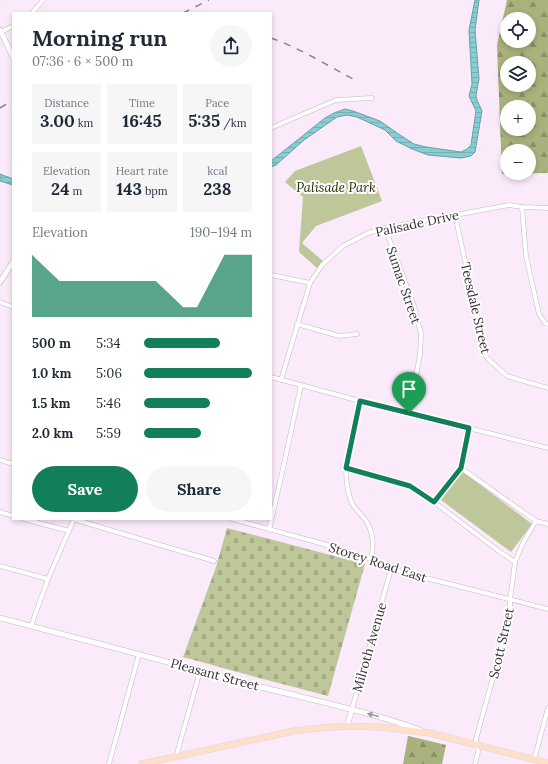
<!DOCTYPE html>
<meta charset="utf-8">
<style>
body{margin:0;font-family:Lora,serif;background:#f6f6f7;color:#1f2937;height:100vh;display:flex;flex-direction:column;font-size:15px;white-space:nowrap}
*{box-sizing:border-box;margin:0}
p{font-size:13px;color:#747a83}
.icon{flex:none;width:22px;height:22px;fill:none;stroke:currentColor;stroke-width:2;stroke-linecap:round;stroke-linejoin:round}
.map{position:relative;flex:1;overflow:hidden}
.panel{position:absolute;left:12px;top:12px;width:260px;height:508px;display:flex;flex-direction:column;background:#fff;border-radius:0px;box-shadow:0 2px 6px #0003}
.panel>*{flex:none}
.tools{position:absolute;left:500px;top:12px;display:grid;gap:8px}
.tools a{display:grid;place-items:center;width:36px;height:36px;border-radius:50%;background:#fff;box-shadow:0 2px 6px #0003;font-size:20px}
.pin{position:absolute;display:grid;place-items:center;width:34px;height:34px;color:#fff;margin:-41px -17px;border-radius:50% 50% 50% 0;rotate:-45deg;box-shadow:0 0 4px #0007}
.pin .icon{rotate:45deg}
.round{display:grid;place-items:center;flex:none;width:42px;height:42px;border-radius:21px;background:#f6f6f7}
.headline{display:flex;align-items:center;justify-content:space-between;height:68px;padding:0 20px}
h1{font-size:22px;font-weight:700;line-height:30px}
.metrics{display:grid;grid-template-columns:repeat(3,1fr);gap:6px;height:68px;padding:4px 20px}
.metrics div{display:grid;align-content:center;border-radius:0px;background:#f6f6f7;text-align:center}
.metrics b{font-size:17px;font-weight:700}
.metrics small{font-size:11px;font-weight:400}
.metrics p{font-size:11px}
.chart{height:112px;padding:8px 20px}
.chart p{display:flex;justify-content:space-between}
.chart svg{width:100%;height:72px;margin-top:4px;fill:#127f5a;opacity:.7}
.primary-button{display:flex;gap:8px;margin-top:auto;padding:8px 20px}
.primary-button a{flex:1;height:46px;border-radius:24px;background:#127f5a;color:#fff;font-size:16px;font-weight:700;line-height:46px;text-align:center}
.primary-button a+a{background:#f6f6f7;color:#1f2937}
ul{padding:0 20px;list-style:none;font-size:13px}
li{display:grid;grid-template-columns:64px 48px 1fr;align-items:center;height:30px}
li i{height:10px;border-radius:5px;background:#127f5a}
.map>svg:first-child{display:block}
.forest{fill:url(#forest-firs);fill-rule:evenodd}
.cemetery{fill:url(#cemetery-stones)}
.green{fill:#bec799}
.water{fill:url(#water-rules);stroke:#6e9fa5}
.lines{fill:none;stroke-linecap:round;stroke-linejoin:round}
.minor-casing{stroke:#c7b6c6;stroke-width:5}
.tertiary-casing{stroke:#c7b6c6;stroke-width:6}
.primary-casing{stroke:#dbdadb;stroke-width:7}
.minor{stroke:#fff;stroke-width:4}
.tertiary{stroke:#fff;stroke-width:5}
.primary{stroke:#fddfca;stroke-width:6}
.rail{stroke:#8e838d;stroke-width:1.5;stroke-dasharray:7 7;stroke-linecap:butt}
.oneway{fill:#9b989a}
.route-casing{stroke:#fff;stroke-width:8}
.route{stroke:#127f5a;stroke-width:5}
.labels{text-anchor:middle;stroke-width:4;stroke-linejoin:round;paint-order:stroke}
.park-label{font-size:13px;font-style:italic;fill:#292e03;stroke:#fdfdfd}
.street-label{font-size:13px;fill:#373036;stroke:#fdfdfd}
</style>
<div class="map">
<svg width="548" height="764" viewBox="0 0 548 764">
<defs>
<pattern id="forest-firs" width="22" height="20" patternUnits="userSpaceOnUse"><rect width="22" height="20" fill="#a8b27d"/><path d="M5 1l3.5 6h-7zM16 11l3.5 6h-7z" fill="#8a9167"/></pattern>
<pattern id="cemetery-stones" width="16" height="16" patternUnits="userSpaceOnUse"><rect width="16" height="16" fill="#bec799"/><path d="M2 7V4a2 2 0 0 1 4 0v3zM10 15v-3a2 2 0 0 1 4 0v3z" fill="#a4ab84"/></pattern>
<pattern id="water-rules" width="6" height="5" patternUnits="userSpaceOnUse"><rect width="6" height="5" fill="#85ced4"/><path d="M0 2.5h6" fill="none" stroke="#73b1b7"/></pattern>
</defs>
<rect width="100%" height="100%" fill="#fbeafa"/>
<!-- forest -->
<g class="forest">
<path d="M 507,0 L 548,0 L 548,173 L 502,174 L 497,45 ZM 507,19 L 529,19 L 529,41 L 507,41 ZM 507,63 L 529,63 L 529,85 L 507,85 ZM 507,107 L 529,107 L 529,129 L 507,129 ZM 507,151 L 529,151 L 529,173 L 507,173 Z"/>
<polygon points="408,736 417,738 446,745 442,764 403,764"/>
</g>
<!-- cemetery -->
<polygon class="cemetery" points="227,528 365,564 328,696 267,680 183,657 216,567"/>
<!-- green -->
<g class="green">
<polygon points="361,146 382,201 316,226 302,243 323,261 317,268 299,252 303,197 285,182 295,171"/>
<polygon points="462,471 532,524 511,552 441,500"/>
</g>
<!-- water -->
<g class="water">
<polygon points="475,0 479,0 475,30 479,79 476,95 477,100 482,111 475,152 471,156 461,158 428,155 412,149 396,141 385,130 357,117 347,115 337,117 304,140 276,165 271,167 271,161 325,118 334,113 345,109 353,111 380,121 400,135 414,144 426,147 461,152 467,149 471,145 476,111 469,96 472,84 469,30"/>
<polygon points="0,174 13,179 13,185 0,181"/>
</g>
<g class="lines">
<defs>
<g id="minor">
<polyline points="32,13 43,0"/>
<polyline points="1,32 13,26"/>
<polyline points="271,128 336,100 372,98"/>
<polyline points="522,207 526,256 539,314 545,323 548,324"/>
<polyline points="455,215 486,357 507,376 548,388"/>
<polyline points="385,228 414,306 421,334 420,355 409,413"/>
<polyline points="271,275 310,283"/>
<polyline points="0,302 13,307"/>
<polyline points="297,324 339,336 357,334"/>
<polyline points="271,377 360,401 409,413 548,448"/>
<polyline points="281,380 310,283 322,265 343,246 368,233 385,228 455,215 509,205 522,207 548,208"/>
<path d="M 360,401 L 346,468 C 346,480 347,494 353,505 C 357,511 363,516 367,522 C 373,533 374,547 371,559"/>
<polyline points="0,460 13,464"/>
<polyline points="346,468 410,486 434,502 500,552 515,562"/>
<polyline points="461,468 536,521 548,524"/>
<polyline points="434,502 461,468 469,428"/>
<polyline points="0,512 13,516"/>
<polyline points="24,519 69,531"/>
<polyline points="73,519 214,561"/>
<polyline points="232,519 320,543 371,559 391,569 548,609"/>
<polyline points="269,530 284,464 301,385"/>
<polyline points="0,566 48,579"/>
<polyline points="31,626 48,579 74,519"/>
<polyline points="352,709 391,569"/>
<polyline points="176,757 200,671"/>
<polyline points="534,760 548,708"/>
<polyline points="109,764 139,654"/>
<polyline points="475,764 478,752 476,739 510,616 510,600 515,562 523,543 536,521"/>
</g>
<g id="tertiary">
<polyline points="0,30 13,57"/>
<polyline points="0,282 13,262"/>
<path d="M 0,618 C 86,640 171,663 257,686 C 312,700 367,711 420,730"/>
<polyline points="347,726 352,709"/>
</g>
<polyline id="primary" points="142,764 294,731 320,728 347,726 381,727 430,733 548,763"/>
</defs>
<!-- minor casing -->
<use href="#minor" class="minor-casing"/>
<!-- tertiary casing -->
<use href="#tertiary" class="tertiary-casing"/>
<!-- primary casing -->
<use href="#primary" class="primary-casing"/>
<!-- minor -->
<use href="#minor" class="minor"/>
<!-- tertiary -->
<use href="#tertiary" class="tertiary"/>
<!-- primary -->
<use href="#primary" class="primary"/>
<!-- rail -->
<g class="rail">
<polyline points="183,13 209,0"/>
<path d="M 271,38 C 300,48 328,66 355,80"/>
<polyline points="0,108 13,100"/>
</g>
</g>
<!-- one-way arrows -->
<defs><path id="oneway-solid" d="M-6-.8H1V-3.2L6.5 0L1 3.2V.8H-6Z"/></defs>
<use class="oneway" href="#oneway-solid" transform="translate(373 715) rotate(-165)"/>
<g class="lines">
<defs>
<polygon id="route" points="360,401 409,413 469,428 461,468 434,502 410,486 346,468"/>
</defs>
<!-- route casing -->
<use href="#route" class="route-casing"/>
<!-- route -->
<use href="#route" class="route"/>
</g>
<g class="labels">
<!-- park labels -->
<g class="park-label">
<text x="336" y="192">Palisade Park</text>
</g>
<!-- street labels -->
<g class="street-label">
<text transform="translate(417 223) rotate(-12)" y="5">Palisade Drive</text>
<text transform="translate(404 285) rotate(71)" y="5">Sumac Street</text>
<text transform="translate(476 308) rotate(77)" y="5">Teesdale Street</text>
<text transform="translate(378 562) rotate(18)" y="5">Storey Road East</text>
<text transform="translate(501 643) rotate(-77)" y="5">Scott Street</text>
<text transform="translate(369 647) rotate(-74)" y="5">Milroth Avenue</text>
<text transform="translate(215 674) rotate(15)" y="5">Pleasant Street</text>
</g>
</g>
</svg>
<div class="tools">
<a><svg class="icon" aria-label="locate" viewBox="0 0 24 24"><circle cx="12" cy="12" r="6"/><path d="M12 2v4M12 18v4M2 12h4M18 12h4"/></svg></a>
<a><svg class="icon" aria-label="layers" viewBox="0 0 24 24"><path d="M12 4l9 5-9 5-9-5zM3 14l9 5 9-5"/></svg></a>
<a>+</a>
<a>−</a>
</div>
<div class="pin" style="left:409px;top:413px;background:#1e9e55"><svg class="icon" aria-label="arrive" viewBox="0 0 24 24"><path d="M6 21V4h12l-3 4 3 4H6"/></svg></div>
<section class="panel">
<div class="headline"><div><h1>Morning run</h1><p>07:36 · 6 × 500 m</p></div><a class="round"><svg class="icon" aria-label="share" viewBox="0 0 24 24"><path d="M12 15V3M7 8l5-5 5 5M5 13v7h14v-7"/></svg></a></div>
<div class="metrics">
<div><p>Distance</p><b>3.00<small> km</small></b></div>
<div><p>Time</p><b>16:45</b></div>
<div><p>Pace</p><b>5:35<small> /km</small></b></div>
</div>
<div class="metrics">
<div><p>Elevation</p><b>24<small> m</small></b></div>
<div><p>Heart rate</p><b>143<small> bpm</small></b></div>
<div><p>kcal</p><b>238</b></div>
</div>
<div class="chart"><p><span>Elevation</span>190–194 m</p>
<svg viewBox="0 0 160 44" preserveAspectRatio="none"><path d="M0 44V6L10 14L20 22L30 22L40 22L50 22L60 22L70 22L80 22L90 22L100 30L110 38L120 38L130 22L140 6L150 6L160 6V44z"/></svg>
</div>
<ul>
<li><b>500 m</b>5:34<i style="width:70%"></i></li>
<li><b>1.0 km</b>5:06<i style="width:100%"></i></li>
<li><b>1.5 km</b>5:46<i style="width:61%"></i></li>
<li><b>2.0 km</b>5:59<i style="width:53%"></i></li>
</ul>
<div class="primary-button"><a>Save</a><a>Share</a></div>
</section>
</div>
